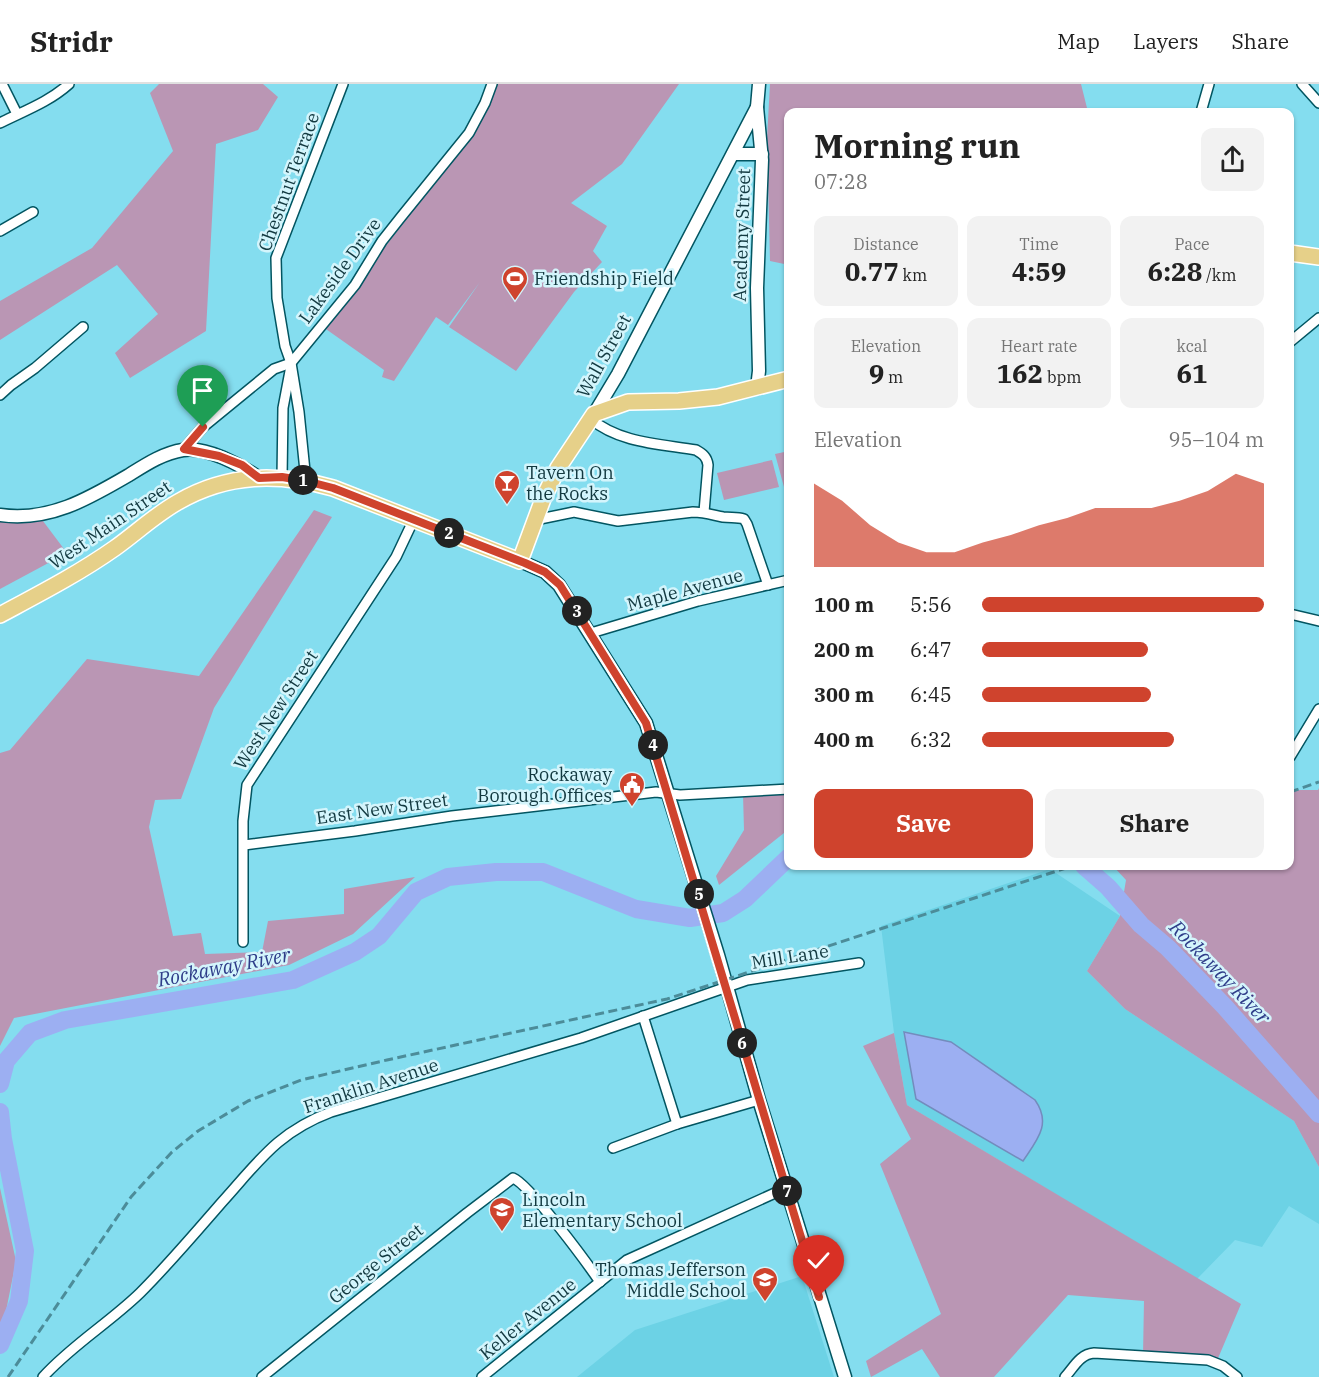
<!DOCTYPE html>
<meta charset="utf-8">
<style>
body{margin:0;font-family:"IBM Plex Serif",serif;background:#f2f2f2;color:#222;height:100vh;display:flex;flex-direction:column;font-size:22px;white-space:nowrap}
*{box-sizing:border-box;margin:0}
p{font-size:20px;color:#767676}
.icon{flex:none;width:33px;height:33px;fill:none;stroke:currentColor;stroke-width:2;stroke-linecap:round;stroke-linejoin:round}
.map{position:relative;flex:1;overflow:hidden}
.details{position:absolute;left:784px;top:24px;width:510px;height:762px;display:flex;flex-direction:column;background:#fff;border-radius:12px;box-shadow:0 2px 4px #0004}
.details>*{flex:none}
.pin{position:absolute;display:grid;place-items:center;width:51px;height:51px;color:#fff;margin:-62px -26px;border-radius:50% 50% 50% 0;rotate:-45deg;box-shadow:0 0 6px #0007}
.pin .icon{rotate:45deg}
.km{position:absolute;width:30px;height:30px;margin:-15px;border-radius:50%;background:#222;color:#fff;font-size:16px;line-height:30px;text-align:center}
.round{display:grid;place-items:center;flex:none;width:63px;height:63px;border-radius:12px;background:#f2f2f2}
.head{display:flex;align-items:center;justify-content:space-between;height:102px;padding:0 30px}
h1{font-size:33px;font-weight:800;line-height:45px}
.stats{display:grid;grid-template-columns:repeat(3,1fr);gap:9px;height:102px;padding:6px 30px}
.stats div{display:grid;align-content:center;border-radius:12px;background:#f2f2f2;text-align:center}
.stats b{font-size:26px;font-weight:800}
.stats small{font-size:16px;font-weight:400}
.stats p{font-size:16px}
.chart{height:168px;padding:12px 30px}
.chart p{display:flex;justify-content:space-between}
.chart svg{width:100%;height:108px;margin-top:6px;fill:#cf432d;opacity:.7}
.action{display:flex;gap:12px;margin-top:auto;padding:12px 30px}
.action a{flex:1;height:69px;border-radius:12px;background:#cf432d;color:#fff;font-size:24px;font-weight:800;line-height:69px;text-align:center}
.action a+a{background:#f2f2f2;color:#222}
ul{padding:0 30px;list-style:none;font-size:20px}
li{display:grid;grid-template-columns:96px 72px 1fr;align-items:center;height:45px}
li i{height:15px;border-radius:8px;background:#cf432d}
header{display:flex;align-items:center;gap:36px;box-sizing:border-box;height:84px;padding:0 30px;background:#fff;border-bottom:2px solid #e0e0e0}
header strong{font-size:28px}
nav{display:flex;gap:33px;margin-inline-start:auto;font-size:21px}
.map>svg:first-child{display:block}
.built{fill:#6cd2e5}
.green{fill:#ba96b4}
.water{fill:#9caff2;stroke:#738cbd;stroke-width:1.5}
.lines{fill:none;stroke-linecap:round;stroke-linejoin:round}
.river{stroke:#9caff2;stroke-width:18}
.minor-casing{stroke:#025561;stroke-width:12}
.tertiary-casing{stroke:#025561;stroke-width:15}
.primary-casing{stroke:#fff;stroke-width:18}
.minor{stroke:#fff;stroke-width:9}
.tertiary{stroke:#fff;stroke-width:12}
.primary{stroke:#e6d089;stroke-width:15}
.rail{stroke:#4c8c99;stroke-width:3;stroke-dasharray:9 4.5;stroke-linecap:butt}
.route-casing{stroke:#fff;stroke-width:12}
.route{stroke:#cf432d;stroke-width:8}
.labels{text-anchor:middle;stroke-width:5;stroke-linejoin:round;paint-order:stroke}
.street-label{font-size:18px;fill:#123940;stroke:#d4f5fc}
.poi-label{font-size:18px;fill:#123940;stroke:#d4f5fc;text-anchor:start}
.water-label{font-size:20px;font-style:italic;fill:#2f3d89;stroke:#d4f5fc}
</style>
<header>
<strong>Stridr</strong>
<nav><a>Map</a><a>Layers</a><a>Share</a></nav>
</header>
<div class="map">
<svg width="1319" height="1293" viewBox="0 0 1319 1293">
<rect width="100%" height="100%" fill="#84ddef"/>
<!-- built -->
<g class="built">
<polygon points="1050,785 1120,832 1087,887 1125,925 1294,1037 1319,1083 1319,1140 1289,1122 1262,1163 1235,1156 1197,1195 907,1021 894,949 881,842"/>
<polygon points="802,1192 834,1293 577,1293 635,1246"/>
</g>
<!-- green -->
<g class="green">
<polygon points="159,0 263,0 278,13 258,46 216,60 206,247 130,294 115,269 158,230 117,181 0,256 0,217 92,164 173,67 150,9"/>
<polygon points="487,0 679,0 622,80 571,119 607,142 593,167 602,178 574,208 516,287 449,243 480,198 448,241 436,233 394,297 382,293 384,286 323,243 455,72"/>
<polygon points="770,0 1081,0 1088,28 789,28 789,181 770,177 767,54"/>
<polygon points="789,367 789,402 784,403 775,370"/>
<polygon points="772,376 779,403 724,416 717,389"/>
<polygon points="314,426 332,433 214,624 181,715 155,716 149,743 173,852 201,849 205,870 262,868 268,837 344,830 344,805 415,793 353,850 289,881 14,934 0,962 0,669 10,666 87,575 199,592"/>
<polygon points="0,435 43,437 67,469 0,505"/>
<polygon points="1319,704 1319,1083 1294,1037 1125,925 1087,887 1120,832 1126,796 1113,782 1290,782 1290,706 1318,706"/>
<polygon points="743,710 789,710 789,745 719,801 716,792 744,746"/>
<polygon points="894,949 907,1021 1241,1220 1216,1279 1143,1271 1144,1217 1068,1211 994,1293 940,1293 922,1265 871,1293 866,1277 941,1230 880,1080 911,1055 863,962"/>
<polygon points="0,1104 16,1177 4,1237 0,1242"/>
</g>
<!-- water -->
<path class="water" d="M 904,948 L 951,958 L 1035,1016 C 1052,1040 1037,1056 1023,1077 L 916,1015 Z"/>
<g class="lines">
<!-- river -->
<g class="river">
<polyline points="1084,782 1108,803 1141,841 1168,864 1225,923 1319,1030"/>
<polyline points="0,1000 6,977 30,949 65,936 293,896 355,868 379,852 416,808 448,793 496,788 543,788 636,825 690,834 723,829 745,815 789,773"/>
<polyline points="0,1028 3,1055 25,1167 19,1217 0,1261"/>
</g>
<defs>
<g id="minor">
<polyline points="2,0 17,30"/>
<polyline points="1302,0 1319,19"/>
<polyline points="1201,28 1209,0"/>
<path d="M 0,39 C 24,27 49,18 69,0"/>
<polyline points="0,147 33,128"/>
<polyline points="1290,258 1319,234"/>
<polyline points="0,311 11,301 35,284 83,243"/>
<path d="M 591,335 C 619,359 661,360 696,366 C 703,370 707,373 708,381 L 704,428"/>
<polyline points="184,365 203,343 274,285 291,279 355,201 382,157 401,133 469,49 485,19 492,0"/>
<polyline points="282,394 283,324 290,287"/>
<polyline points="306,397 299,328 291,279 285,262 277,214 276,174 343,0"/>
<path d="M 535,436 L 574,428 L 618,437 L 693,428 C 704,428 713,431 723,433 C 731,434 737,433 744,435 L 747,440 L 768,501"/>
<polyline points="1290,530 1319,537"/>
<polyline points="591,549 698,517 789,496"/>
<polyline points="1290,673 1319,625"/>
<polyline points="244,761 355,747 452,732 656,708 680,711 789,705"/>
<polyline points="243,858 243,737 247,701 396,473 414,435"/>
<polyline points="677,1040 759,1016"/>
<polyline points="613,1064 677,1040 643,932"/>
<path d="M 43,1293 C 72,1261 109,1239 140,1209 C 169,1180 196,1148 223,1117 C 259,1077 278,1048 331,1028 L 581,954 L 747,896 L 859,879"/>
<path d="M 262,1293 L 467,1129 L 513,1094 C 529,1100 587,1179 600,1198"/>
<polyline points="482,1293 627,1176 786,1104"/>
<path d="M 1065,1293 C 1074,1283 1080,1270 1094,1269 L 1208,1276 L 1223,1282 L 1237,1293"/>
</g>
<g id="tertiary">
<polyline points="733,70 762,70"/>
<polyline points="757,304 759,287 757,204 762,76 757,23 759,0"/>
<polyline points="594,330 618,290 757,23"/>
<path d="M 0,431 C 49,438 88,415 129,391 C 145,381 163,369 183,366 C 206,362 241,381 259,394"/>
<polyline points="520,477 545,488 559,501 646,639 718,871 759,1016 845,1293"/>
</g>
<g id="primary">
<polyline points="1290,169 1319,173"/>
<path d="M 0,531 C 39,510 78,490 115,464 C 136,449 155,431 178,418 C 228,389 279,389 333,404 L 520,477 L 543,415 L 558,384 L 594,330 L 628,318 L 679,317 L 718,313 L 789,295"/>
</g>
</defs>
<!-- minor casing -->
<use href="#minor" class="minor-casing"/>
<!-- tertiary casing -->
<use href="#tertiary" class="tertiary-casing"/>
<!-- primary casing -->
<use href="#primary" class="primary-casing"/>
<!-- minor -->
<use href="#minor" class="minor"/>
<!-- tertiary -->
<use href="#tertiary" class="tertiary"/>
<!-- primary -->
<use href="#primary" class="primary"/>
<!-- rail -->
<g class="rail">
<polyline points="1290,708 1319,698"/>
<polyline points="8,1293 131,1113 172,1068 198,1047 248,1017 301,996 387,976 667,915 1072,782"/>
</g>
</g>
<g class="lines">
<defs>
<polyline id="route" points="203,343 184,365 219,372 242,381 259,394 282,393 306,397 333,404 525,479 545,488 560,501 646,639 819,1213"/>
</defs>
<!-- route casing -->
<use href="#route" class="route-casing"/>
<!-- route -->
<use href="#route" class="route"/>
</g>
<!-- icons -->
<defs>
<symbol id="stadium-pin" viewBox="-11 -11 22 30"><path d="M0 17L-7.5 6A9.5 9.5 0 1 1 7.5 6Z" fill="#cf432d" stroke="#d4f5fc"/><path d="M0-5a6.5 5 0 1 0 0 10a6.5 5 0 1 0 0-10ZM-3.5-1.8h7v3.6h-7Z" fill="#fff"/></symbol>
<symbol id="bar-pin" viewBox="-11 -11 22 30"><path d="M0 17L-7.5 6A9.5 9.5 0 1 1 7.5 6Z" fill="#cf432d" stroke="#d4f5fc"/><path d="M-6-5H6L.8 .8V4.5H3.5V6h-7V4.5H-.8V.8Z" fill="#fff"/></symbol>
<symbol id="civic-pin" viewBox="-11 -11 22 30"><path d="M0 17L-7.5 6A9.5 9.5 0 1 1 7.5 6Z" fill="#cf432d" stroke="#d4f5fc"/><path d="M-.6-6.5H3V-4.5H.6V-3L4-1V1h2V6H-6V1h2V-1L-.6-3ZM-1.2 2.5V6h2.4V2.5Z" fill="#fff"/></symbol>
<symbol id="school-pin" viewBox="-11 -11 22 30"><path d="M0 17L-7.5 6A9.5 9.5 0 1 1 7.5 6Z" fill="#cf432d" stroke="#d4f5fc"/><path d="M0-5L7-2L0 1L-7-2ZM-4 1L0 2.5L4 1V4Q0 6-4 4Z" fill="#fff"/></symbol>
</defs>
<g fill-rule="evenodd">
<use href="#stadium-pin" x="500" y="180" width="30" height="40"/>
<use href="#bar-pin" x="492" y="384" width="30" height="40"/>
<use href="#civic-pin" x="617" y="686" width="30" height="40"/>
<use href="#school-pin" x="487" y="1111" width="30" height="40"/>
<use href="#school-pin" x="750" y="1181" width="30" height="40"/>
</g>
<g class="labels">
<!-- street labels -->
<g class="street-label">
<text transform="translate(289 98) rotate(-70)" y="6">Chestnut Terrace</text>
<text transform="translate(742 151) rotate(-88)" y="6">Academy Street</text>
<text transform="translate(340 187) rotate(-54)" y="6">Lakeside Drive</text>
<text transform="translate(604 272) rotate(-61)" y="6">Wall Street</text>
<text transform="translate(110 441) rotate(-34)" y="6">West Main Street</text>
<text transform="translate(685 506) rotate(-15)" y="6">Maple Avenue</text>
<text transform="translate(276 626) rotate(-57)" y="6">West New Street</text>
<text transform="translate(382 725) rotate(-8)" y="6">East New Street</text>
<text transform="translate(790 873) rotate(-9)" y="6">Mill Lane</text>
<text transform="translate(371 1002) rotate(-18)" y="6">Franklin Avenue</text>
<text transform="translate(376 1180) rotate(-39)" y="6">George Street</text>
<text transform="translate(528 1235) rotate(-39)" y="6">Keller Avenue</text>
</g>
<!-- poi labels -->
<g class="poi-label">
<text x="534" y="201">Friendship Field</text>
<text x="526" y="395">Tavern On<tspan x="526" dy="21">the Rocks</tspan></text>
<text x="612" y="697" text-anchor="end">Rockaway<tspan x="612" dy="21">Borough Offices</tspan></text>
<text x="522" y="1122">Lincoln<tspan x="522" dy="21">Elementary School</tspan></text>
<text x="746" y="1192" text-anchor="end">Thomas Jefferson<tspan x="746" dy="21">Middle School</tspan></text>
</g>
<!-- water labels -->
<g class="water-label">
<text transform="translate(224 883) rotate(-11)" y="7">Rockaway River</text>
<text transform="translate(1220 888) rotate(46)" y="7">Rockaway River</text>
</g>
</g>
</svg>
<div class="pin" style="left:203px;top:343px;background:#1e9e55"><svg class="icon" aria-label="arrive" viewBox="0 0 24 24"><path d="M6 21V4h12l-3 4 3 4H6"/></svg></div>
<div class="pin" style="left:819px;top:1213px;background:#d93025"><svg class="icon" aria-label="check" viewBox="0 0 24 24"><path d="M5 12l5 5 9-10"/></svg></div>
<b class="km" style="left:303px;top:396px">1</b>
<b class="km" style="left:449px;top:449px">2</b>
<b class="km" style="left:577px;top:527px">3</b>
<b class="km" style="left:653px;top:661px">4</b>
<b class="km" style="left:699px;top:810px">5</b>
<b class="km" style="left:742px;top:959px">6</b>
<b class="km" style="left:787px;top:1107px">7</b>
<section class="details">
<div class="head"><div><h1>Morning run</h1><p>07:28</p></div><a class="round"><svg class="icon" aria-label="share" viewBox="0 0 24 24"><path d="M12 15V3M7 8l5-5 5 5M5 13v7h14v-7"/></svg></a></div>
<div class="stats">
<div><p>Distance</p><b>0.77<small> km</small></b></div>
<div><p>Time</p><b>4:59</b></div>
<div><p>Pace</p><b>6:28<small> /km</small></b></div>
</div>
<div class="stats">
<div><p>Elevation</p><b>9<small> m</small></b></div>
<div><p>Heart rate</p><b>162<small> bpm</small></b></div>
<div><p>kcal</p><b>61</b></div>
</div>
<div class="chart"><p><span>Elevation</span>95–104 m</p>
<svg viewBox="0 0 160 44" preserveAspectRatio="none"><path d="M0 44V10L10 17L20 27L30 34L40 38L50 38L60 34L70 31L80 27L90 24L100 20L110 20L120 20L130 17L140 13L150 6L160 10V44z"/></svg>
</div>
<ul>
<li><b>100 m</b>5:56<i style="width:100%"></i></li>
<li><b>200 m</b>6:47<i style="width:59%"></i></li>
<li><b>300 m</b>6:45<i style="width:60%"></i></li>
<li><b>400 m</b>6:32<i style="width:68%"></i></li>
</ul>
<div class="action"><a>Save</a><a>Share</a></div>
</section>
</div>
